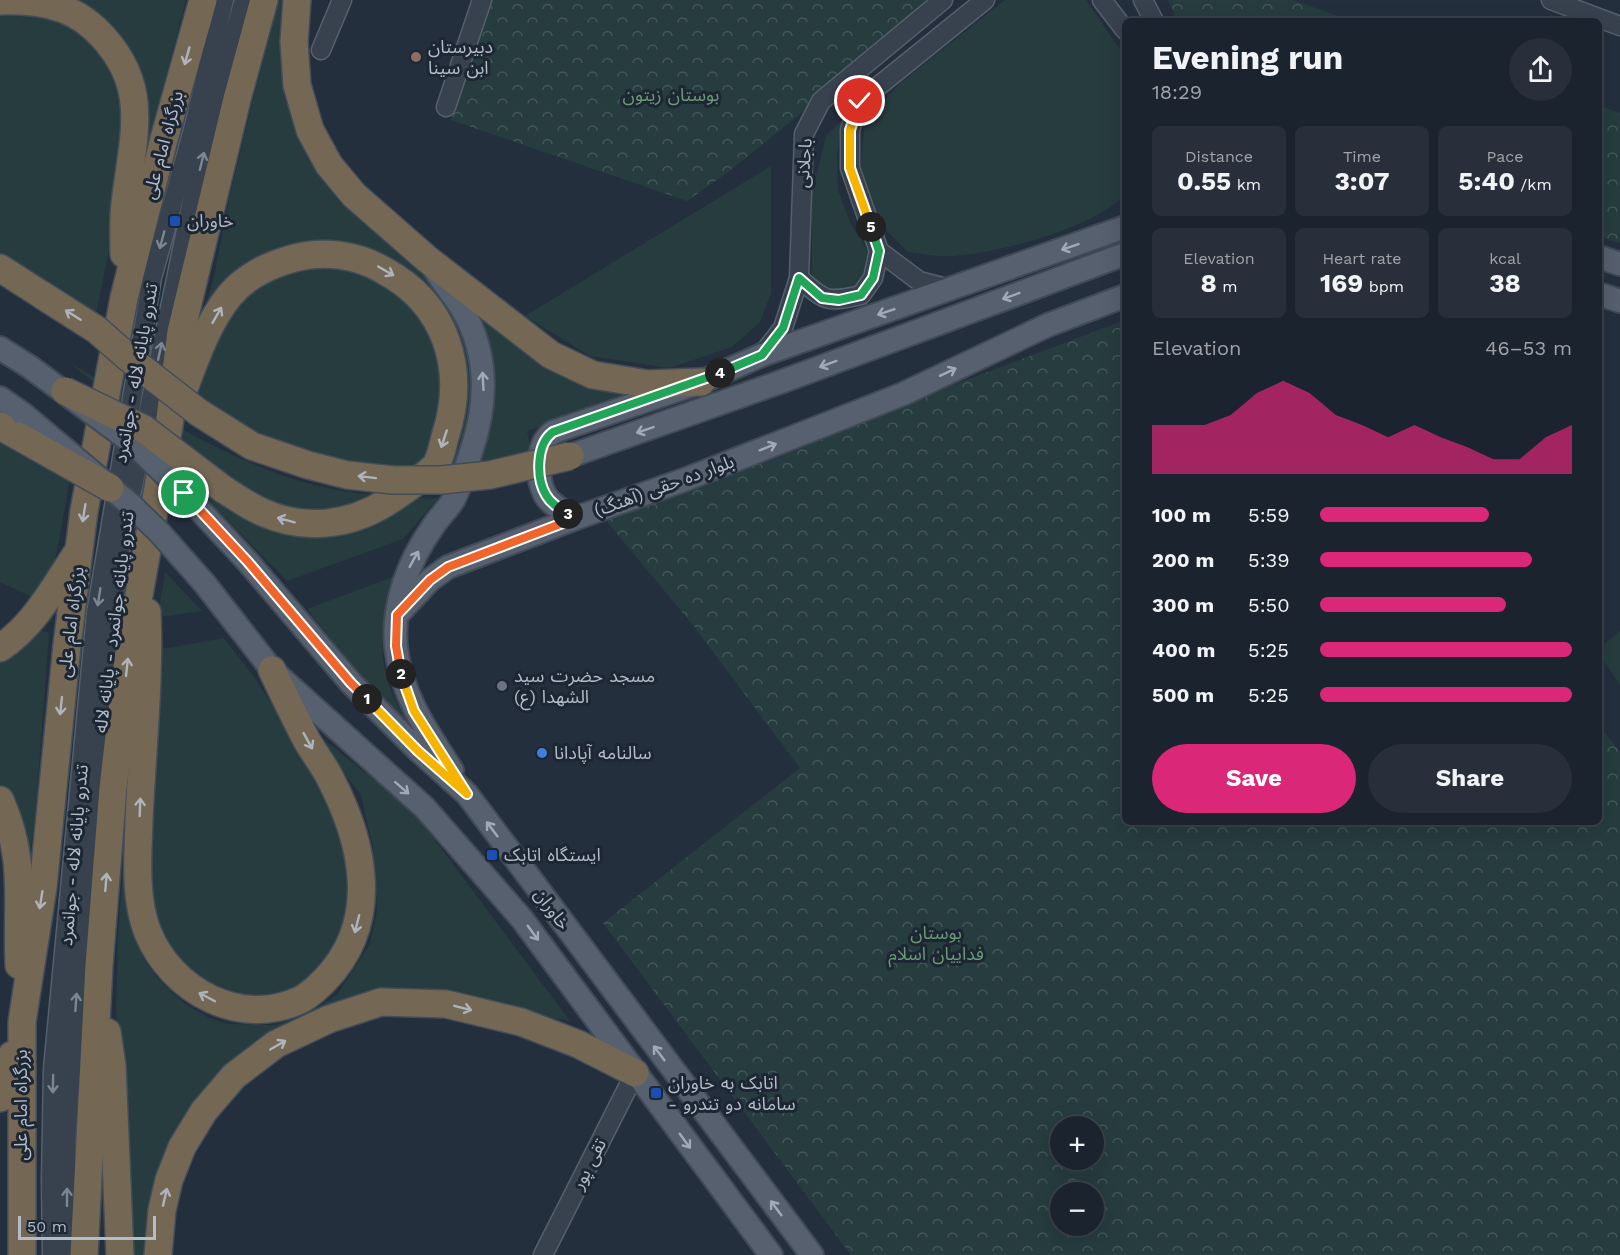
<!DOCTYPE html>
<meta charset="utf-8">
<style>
body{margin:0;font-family:"Work Sans","Noto Sans Arabic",sans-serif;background:#282f3a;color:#f1f3f6;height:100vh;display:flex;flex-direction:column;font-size:22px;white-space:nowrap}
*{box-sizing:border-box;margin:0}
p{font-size:20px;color:#a0a4aa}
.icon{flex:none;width:33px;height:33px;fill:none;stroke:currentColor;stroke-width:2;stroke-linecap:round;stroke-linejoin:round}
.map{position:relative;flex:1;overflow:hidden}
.drawer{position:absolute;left:1122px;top:18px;width:480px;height:807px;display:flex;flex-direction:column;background:#1b232e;border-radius:9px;box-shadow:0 6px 24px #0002,0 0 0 2px #39404a}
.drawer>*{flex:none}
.buttons{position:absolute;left:1050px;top:1116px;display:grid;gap:12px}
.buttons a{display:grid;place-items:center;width:54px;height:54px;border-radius:50%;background:#1b232e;box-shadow:0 6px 24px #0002,0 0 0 2px #39404a;font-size:30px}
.scale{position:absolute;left:18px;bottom:15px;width:138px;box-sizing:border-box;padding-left:6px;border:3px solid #b4bcc9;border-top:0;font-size:16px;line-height:21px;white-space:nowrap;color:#b4bcc9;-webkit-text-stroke:4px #1d2633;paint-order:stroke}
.pin{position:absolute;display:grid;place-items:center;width:51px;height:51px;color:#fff;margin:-26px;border:3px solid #fff;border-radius:50%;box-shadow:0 2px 6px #0007}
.km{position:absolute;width:30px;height:30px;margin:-15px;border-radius:50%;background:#222;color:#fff;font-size:16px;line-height:30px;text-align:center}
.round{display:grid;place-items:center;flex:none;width:63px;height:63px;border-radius:32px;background:#282f3a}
.overview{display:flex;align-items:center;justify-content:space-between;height:102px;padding:0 30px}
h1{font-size:33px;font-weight:700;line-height:45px}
.metrics{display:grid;grid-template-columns:repeat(3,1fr);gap:9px;height:102px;padding:6px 30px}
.metrics div{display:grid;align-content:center;border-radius:9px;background:#282f3a;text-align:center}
.metrics b{font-size:26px;font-weight:700}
.metrics small{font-size:16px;font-weight:400}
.metrics p{font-size:16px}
.chart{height:168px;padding:12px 30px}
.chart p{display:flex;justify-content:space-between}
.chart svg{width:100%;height:108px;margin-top:6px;fill:#db2777;opacity:.7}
.action{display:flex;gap:12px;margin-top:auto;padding:12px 30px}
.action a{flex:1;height:69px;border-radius:36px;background:#db2777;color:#fff;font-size:24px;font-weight:700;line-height:69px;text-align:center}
.action a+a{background:#282f3a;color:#f1f3f6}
ul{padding:0 30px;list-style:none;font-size:20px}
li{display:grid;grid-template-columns:96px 72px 1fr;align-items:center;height:45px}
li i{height:15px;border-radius:8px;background:#db2777}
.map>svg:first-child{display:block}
.green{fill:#263c3f}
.park{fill:url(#park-crowns);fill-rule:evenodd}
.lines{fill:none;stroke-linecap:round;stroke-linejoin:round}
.minor-casing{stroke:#565f6c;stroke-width:21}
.major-casing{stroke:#414a57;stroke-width:26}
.highway-casing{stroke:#434c59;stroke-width:30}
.minor{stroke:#38414e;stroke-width:18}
.major{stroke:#56606e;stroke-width:22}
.highway{stroke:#746855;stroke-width:27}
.major-bridge-casing{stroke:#414a57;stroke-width:26;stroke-linecap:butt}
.highway-bridge-casing{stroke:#434c59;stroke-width:30;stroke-linecap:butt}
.major-bridge{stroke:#56606e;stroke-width:22}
.highway-bridge{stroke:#746855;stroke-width:27}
.oneway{stroke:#aeb4bd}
.oneway2{stroke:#7c8592}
.oneway3{stroke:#a1aab7}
.split-1-casing{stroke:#fff;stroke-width:12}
.split-2-casing{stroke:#fff;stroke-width:12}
.split-3-casing{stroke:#fff;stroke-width:12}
.split-4-casing{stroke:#fff;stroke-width:12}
.split-5-casing{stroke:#fff;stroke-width:12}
.split-6-casing{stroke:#fff;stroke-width:12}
.split-1{stroke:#f0652b;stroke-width:8}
.split-2{stroke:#f5b400;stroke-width:8}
.split-3{stroke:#f0652b;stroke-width:8}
.split-4{stroke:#22a559;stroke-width:8}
.split-5{stroke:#22a559;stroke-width:8}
.split-6{stroke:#f5b400;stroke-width:8}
.education-dot{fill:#8d6e63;stroke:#1d2633;stroke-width:2}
.transit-dot{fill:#1a4fb4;stroke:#1d2633;stroke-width:2}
.worship-dot{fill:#6b7280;stroke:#1d2633;stroke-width:2}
.shop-dot{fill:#3f7fe0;stroke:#1d2633;stroke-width:2}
.labels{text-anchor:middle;stroke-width:6;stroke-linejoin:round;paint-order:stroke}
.poi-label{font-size:18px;fill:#b4bcc9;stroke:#1d2633;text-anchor:start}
.park-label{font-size:18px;fill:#6b9a76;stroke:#1d2633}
.street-label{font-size:18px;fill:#b4bcc9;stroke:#1d2633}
</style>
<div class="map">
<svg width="1620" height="1255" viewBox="0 0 1620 1255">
<defs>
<pattern id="park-crowns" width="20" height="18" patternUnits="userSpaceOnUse" patternTransform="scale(1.5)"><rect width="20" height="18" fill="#263c3f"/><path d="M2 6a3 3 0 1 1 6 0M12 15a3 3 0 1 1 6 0" fill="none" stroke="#435659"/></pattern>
</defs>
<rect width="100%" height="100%" fill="#242f3e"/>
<!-- green -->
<g class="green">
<polygon points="66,0 186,0 130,213 142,100"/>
<polygon points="279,0 289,0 294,112 407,256 437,288 457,320 468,348 473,378 472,411 456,468 441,469 454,434 424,290 293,251 196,342 214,277 228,203 252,104"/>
<path d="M 1005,0 L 1086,0 L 1125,57 L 1125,196 C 1087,230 1005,251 954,256 C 939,257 923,254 908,252 L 882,226 L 860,171 L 865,120 L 899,84 Z"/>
<polygon points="0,10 62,18 97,42 125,95 120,198 95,318 0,257"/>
<polygon points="842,120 837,155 838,190 850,222 866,249 881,261 875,278 844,296 825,290 812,275 812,193 826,136"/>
<polygon points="771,166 771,293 760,322 732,347 669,368 590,356 525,316"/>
<polygon points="321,263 382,276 428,320 446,381 424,470 371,467 315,456 260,436 189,393 219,321 261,279"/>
<polygon points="457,290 642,393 527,431 532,455 476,465 486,431"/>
<path d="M 68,362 C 147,407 222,460 310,484 C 335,491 361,494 387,496 L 354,512 L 276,510 L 125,406 Z"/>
<polygon points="0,432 70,480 47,604 0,582"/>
<polygon points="152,443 275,525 410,499 438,498 403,539 287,581"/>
<polygon points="165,572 202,611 158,617"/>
<path d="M 395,576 C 380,613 376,663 395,699 C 405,719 422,737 436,755 L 356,671 L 307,609 Z"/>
<polygon points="35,628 49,633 37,795 25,904 10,798 0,784 0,656"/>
<polygon points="1620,631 1620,685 1599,654 1599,649"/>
<polygon points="224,638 254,677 307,757 344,826 353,913 335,960 292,992 249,998 213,990 176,962 156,924 149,878 155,650"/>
<polygon points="308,727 391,793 423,824 570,1021 403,993 214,1083 149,1255 127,1255 124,1107 116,1012 118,936 129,785 129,879 137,945 146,963 161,982 185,1004 209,1018 227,1024 276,1025 305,1015 337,995 370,944 377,911 373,848 361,795"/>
</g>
<!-- park -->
<g class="park">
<polygon points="490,0 940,0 732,169 687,201 451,120"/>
<polygon points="1168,0 1293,0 1352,21 1177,21"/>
<polygon points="1599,106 1620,113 1620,243 1599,236"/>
<path d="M 1125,320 L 1125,822 L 1599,822 L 1599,725 L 1620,752 L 1620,1255 L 851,1255 L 603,923 L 800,768 L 693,625 L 603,517 ZM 1060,1126 L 1094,1126 L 1094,1160 L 1060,1160 ZM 1060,1192 L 1094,1192 L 1094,1226 L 1060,1226 Z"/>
</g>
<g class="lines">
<defs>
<g id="minor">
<polyline points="1102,0 1125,30"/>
<polyline points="1143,0 1154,21"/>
<polyline points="1551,0 1620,26"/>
<polyline points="321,50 342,0"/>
<polyline points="446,107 482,0"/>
<polyline points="879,251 919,281 950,289"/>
<path d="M 799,278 C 825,301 826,303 861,295 L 873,278 L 879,251 L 850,168 L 850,130 L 860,101 L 985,0"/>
<polyline points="762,355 783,328 799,278 804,134 821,101 943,0"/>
<polyline points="52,1255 51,1180 53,1069 96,614 152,278 194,126 224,0"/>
<polyline points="67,1255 66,1138 85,870 108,651 121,544 196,182 234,34 244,0"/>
<polyline points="543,1255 635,1073"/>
</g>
<g id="major">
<polyline points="1599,257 1620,264"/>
<path d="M 435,270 C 443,283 453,295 461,307 C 489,353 488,402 471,452 C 466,467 461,485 454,499 C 448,509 438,518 432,528 C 408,562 392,605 396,647 C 401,695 427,731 452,770"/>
<polyline points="1599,294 1620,301"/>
<polyline points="0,348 30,367"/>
<polyline points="0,398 23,414"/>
<polyline points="570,456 786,380 1125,254"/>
<path d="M 576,518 C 565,512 552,506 545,495 C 536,477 536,444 553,432 L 701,382 L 762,355 L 1125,227"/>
<polyline points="248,562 351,683 419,751 467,794 812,1255"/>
<polyline points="205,584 272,670 425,808 522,919 771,1255"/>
<polyline points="397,615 430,580 448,567 576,518 684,480 903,394 1048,325 1125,296"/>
</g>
<g id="highway">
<polyline points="297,0 294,42 297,85 310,130 329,165 354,195 427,259 551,355 593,375 648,384 701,382"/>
<path d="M 0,1 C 35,0 68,4 94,28 C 153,83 133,134 125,204 C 123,220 124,237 124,254"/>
<polyline points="0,268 42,295"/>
<path d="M 184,389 C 196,357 208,322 230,295 C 245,277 269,265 291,259 C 322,250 356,254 383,270 C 447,304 467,370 445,437 C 443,445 441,455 437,463 C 433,471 397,496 387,502 C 349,526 304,531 262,512 C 248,506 236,497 223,489"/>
<polyline points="0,426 18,436"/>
<path d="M 147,612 C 150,681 142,751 139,820 C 138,856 134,898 148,933 C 172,991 240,1028 300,1000 C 309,996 318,987 325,980 C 353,951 364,917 361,877 C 359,843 345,807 330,778 C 323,764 313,752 306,739 C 294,716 283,693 272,670"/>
<path d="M 0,648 C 34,626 55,586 77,553"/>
<path d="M 0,800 C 27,860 16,902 19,965"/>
<polyline points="107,1032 112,1066 120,1255"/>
<polyline points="0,1098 12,1055"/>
<polyline points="22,1255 22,1022 43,887 67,645 84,511 124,298 164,139 203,0"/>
<polyline points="84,1255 99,965 113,788 129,651 169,426 181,332 237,99 264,0"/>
<polyline points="158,1255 162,1210 169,1180 182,1147 204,1111 234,1076 276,1044 329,1019 381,1002 446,1004 521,1022 578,1044 635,1073"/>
</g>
</defs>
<!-- minor casing -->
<use href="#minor" class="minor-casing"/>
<!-- major casing -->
<use href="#major" class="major-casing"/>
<!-- highway casing -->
<use href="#highway" class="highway-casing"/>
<!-- minor -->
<use href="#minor" class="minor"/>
<!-- major -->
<use href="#major" class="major"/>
<!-- highway -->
<use href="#highway" class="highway"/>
<defs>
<g id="major-bridge">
<polyline points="30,367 134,444 184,493 248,562"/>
<polyline points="23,414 131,505 159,532 205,584"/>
</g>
<g id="highway-bridge">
<polyline points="42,295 97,330 130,359 198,412 252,446 308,465 347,475 393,480 441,480 490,475 570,456"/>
<polyline points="65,391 144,429 223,489"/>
<polyline points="18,436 110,488"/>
</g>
</defs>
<!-- major-bridge casing -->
<use href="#major-bridge" class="major-bridge-casing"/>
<!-- highway-bridge casing -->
<use href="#highway-bridge" class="highway-bridge-casing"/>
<!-- major-bridge -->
<use href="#major-bridge" class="major-bridge"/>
<!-- highway-bridge -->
<use href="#highway-bridge" class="highway-bridge"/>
</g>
<!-- one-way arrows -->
<defs><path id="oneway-shaft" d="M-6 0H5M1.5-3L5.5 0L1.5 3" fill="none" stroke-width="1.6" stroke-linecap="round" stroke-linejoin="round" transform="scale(1.5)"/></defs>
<g class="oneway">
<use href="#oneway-shaft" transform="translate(187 56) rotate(106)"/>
<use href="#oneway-shaft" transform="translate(386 271) rotate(30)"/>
<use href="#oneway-shaft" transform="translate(73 315) rotate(-148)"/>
<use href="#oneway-shaft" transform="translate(217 315) rotate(-60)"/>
<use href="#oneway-shaft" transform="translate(444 439) rotate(108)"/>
<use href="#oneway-shaft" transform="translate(367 477) rotate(-173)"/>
<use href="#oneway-shaft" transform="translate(84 513) rotate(99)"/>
<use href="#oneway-shaft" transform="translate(286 520) rotate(-165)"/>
<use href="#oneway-shaft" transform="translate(127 667) rotate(-84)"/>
<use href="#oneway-shaft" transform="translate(61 706) rotate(96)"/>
<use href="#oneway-shaft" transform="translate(308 741) rotate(61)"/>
<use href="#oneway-shaft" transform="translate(140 807) rotate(-88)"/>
<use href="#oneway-shaft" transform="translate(106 882) rotate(-85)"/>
<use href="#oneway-shaft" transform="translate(41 900) rotate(99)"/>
<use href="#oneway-shaft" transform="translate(357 924) rotate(104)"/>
<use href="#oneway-shaft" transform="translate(207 997) rotate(-152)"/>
<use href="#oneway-shaft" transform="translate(463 1008) rotate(14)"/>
<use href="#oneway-shaft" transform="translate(278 1045) rotate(-30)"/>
<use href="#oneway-shaft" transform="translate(165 1197) rotate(-77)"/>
</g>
<g class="oneway2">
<use href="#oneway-shaft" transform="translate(202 161) rotate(-76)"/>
<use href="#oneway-shaft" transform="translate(162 240) rotate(105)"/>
<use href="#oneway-shaft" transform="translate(160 351) rotate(-78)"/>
<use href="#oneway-shaft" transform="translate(99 597) rotate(99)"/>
<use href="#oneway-shaft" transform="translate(76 1002) rotate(-86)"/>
<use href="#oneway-shaft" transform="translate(53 1084) rotate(91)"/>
<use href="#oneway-shaft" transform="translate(67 1197) rotate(-90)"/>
</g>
<g class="oneway3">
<use href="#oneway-shaft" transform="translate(1070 247) rotate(161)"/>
<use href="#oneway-shaft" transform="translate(1011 296) rotate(160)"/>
<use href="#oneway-shaft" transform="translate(886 312) rotate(161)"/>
<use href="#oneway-shaft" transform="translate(828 364) rotate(160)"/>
<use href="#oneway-shaft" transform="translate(948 372) rotate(-25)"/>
<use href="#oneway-shaft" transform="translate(483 381) rotate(-93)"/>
<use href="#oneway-shaft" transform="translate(645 430) rotate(161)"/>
<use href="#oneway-shaft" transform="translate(768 447) rotate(-22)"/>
<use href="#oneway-shaft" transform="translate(414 559) rotate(-61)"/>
<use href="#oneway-shaft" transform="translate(402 788) rotate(41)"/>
<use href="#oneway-shaft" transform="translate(492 829) rotate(-127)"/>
<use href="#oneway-shaft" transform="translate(533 933) rotate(54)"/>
<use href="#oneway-shaft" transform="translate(659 1053) rotate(-127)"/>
<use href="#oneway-shaft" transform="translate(685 1141) rotate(54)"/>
<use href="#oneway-shaft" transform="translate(776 1208) rotate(-127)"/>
</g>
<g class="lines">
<defs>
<polyline id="split-1" points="184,493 248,562 351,683 367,699"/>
<polyline id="split-2" points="367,699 418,751 467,794 414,711 401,674"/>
<polyline id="split-3" points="401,674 396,646 397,615 430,580 448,567 576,518 568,514"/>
<path id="split-4" d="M 568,514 C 560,509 551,504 546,495 C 536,478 536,444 553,432 L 720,373"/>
<polyline id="split-5" points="720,373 762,355 783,328 799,278 822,298 839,300 861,295 873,278 879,251 871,227"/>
<polyline id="split-6" points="860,101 850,130 850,168 871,227"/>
</defs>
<!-- split-1 casing -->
<use href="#split-1" class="split-1-casing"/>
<!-- split-2 casing -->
<use href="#split-2" class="split-2-casing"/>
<!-- split-3 casing -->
<use href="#split-3" class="split-3-casing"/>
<!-- split-4 casing -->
<use href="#split-4" class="split-4-casing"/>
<!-- split-5 casing -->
<use href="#split-5" class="split-5-casing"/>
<!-- split-6 casing -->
<use href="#split-6" class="split-6-casing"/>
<!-- split-1 -->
<use href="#split-1" class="split-1"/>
<!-- split-2 -->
<use href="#split-2" class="split-2"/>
<!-- split-3 -->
<use href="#split-3" class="split-3"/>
<!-- split-4 -->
<use href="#split-4" class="split-4"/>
<!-- split-5 -->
<use href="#split-5" class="split-5"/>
<!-- split-6 -->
<use href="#split-6" class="split-6"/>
</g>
<!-- markers -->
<circle class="education-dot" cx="416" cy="57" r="6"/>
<g class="transit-dot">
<rect x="169" y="215" width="12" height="12" rx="3"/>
<rect x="486" y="849" width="12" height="12" rx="3"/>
<rect x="650" y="1087" width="12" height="12" rx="3"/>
</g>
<circle class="worship-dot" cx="502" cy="686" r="6"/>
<circle class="shop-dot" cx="542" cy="753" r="6"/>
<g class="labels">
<!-- poi labels -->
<g class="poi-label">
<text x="428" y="53">دبیرستان<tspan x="428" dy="21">ابن سینا</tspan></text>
<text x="187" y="227">خاوران</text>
<text x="514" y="682">مسجد حضرت سید<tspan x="514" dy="21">الشهدا (ع)</tspan></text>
<text x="554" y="759">سالنامه آپادانا</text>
<text x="504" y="861">ایستگاه اتابک</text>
<text x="668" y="1089">اتابک به خاوران<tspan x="668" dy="21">- سامانه دو تندرو</tspan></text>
</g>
<!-- park labels -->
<g class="park-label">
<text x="671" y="101">بوستان زیتون</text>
<text x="936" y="939">بوستان<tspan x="936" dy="21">فداییان اسلام</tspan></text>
</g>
<!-- street labels -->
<g class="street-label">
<text transform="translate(163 145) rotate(-75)" y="6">بزرگراه امام علی</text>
<text transform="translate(804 163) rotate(-86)" y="6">باجلانی</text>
<text transform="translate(136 373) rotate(-80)" y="6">تندرو پایانه لاله - جوانمرد</text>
<text transform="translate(664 486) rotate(-20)" y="6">بلوار ده حقی (آهنگ)</text>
<text transform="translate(71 622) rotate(-83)" y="6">بزرگراه امام علی</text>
<text transform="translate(114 622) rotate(-83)" y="6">تندرو پایانه جوانمرد - پایانه لاله</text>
<text transform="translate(74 855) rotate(-85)" y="6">تندرو پایانه لاله - جوانمرد</text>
<text transform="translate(552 909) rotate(53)" y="6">خاوران</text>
<text transform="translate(21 1105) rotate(-90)" y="6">بزرگراه امام علی</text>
<text transform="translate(589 1164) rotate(-63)" y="6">تقی پور</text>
</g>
</g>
</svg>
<div class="buttons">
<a>+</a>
<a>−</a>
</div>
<div class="scale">50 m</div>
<div class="pin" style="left:184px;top:493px;background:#1e9e55"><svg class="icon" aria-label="arrive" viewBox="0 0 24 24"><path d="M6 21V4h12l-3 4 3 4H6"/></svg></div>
<div class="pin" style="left:860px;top:101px;background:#d93025"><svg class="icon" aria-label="check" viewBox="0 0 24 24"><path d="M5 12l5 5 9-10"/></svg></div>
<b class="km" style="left:367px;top:699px">1</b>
<b class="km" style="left:401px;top:674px">2</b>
<b class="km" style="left:568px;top:514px">3</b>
<b class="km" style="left:720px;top:373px">4</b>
<b class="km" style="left:871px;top:227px">5</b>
<section class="drawer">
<div class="overview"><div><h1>Evening run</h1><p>18:29</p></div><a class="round"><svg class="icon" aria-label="share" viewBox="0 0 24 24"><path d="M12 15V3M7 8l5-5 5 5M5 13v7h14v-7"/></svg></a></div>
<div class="metrics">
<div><p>Distance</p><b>0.55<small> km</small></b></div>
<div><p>Time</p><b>3:07</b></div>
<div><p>Pace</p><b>5:40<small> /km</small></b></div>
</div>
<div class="metrics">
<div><p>Elevation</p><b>8<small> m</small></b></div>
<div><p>Heart rate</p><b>169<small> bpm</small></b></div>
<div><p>kcal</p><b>38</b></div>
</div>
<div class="chart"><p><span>Elevation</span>46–53 m</p>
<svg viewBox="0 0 160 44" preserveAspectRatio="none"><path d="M0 44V24L10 24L20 24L30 20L40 11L50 6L60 11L70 20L80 24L90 29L100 24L110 29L120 33L130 38L140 38L150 29L160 24V44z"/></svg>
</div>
<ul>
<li><b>100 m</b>5:59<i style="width:67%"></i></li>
<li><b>200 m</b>5:39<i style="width:84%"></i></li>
<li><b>300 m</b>5:50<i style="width:74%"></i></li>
<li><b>400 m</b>5:25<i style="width:100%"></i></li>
<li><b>500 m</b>5:25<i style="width:100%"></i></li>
</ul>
<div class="action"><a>Save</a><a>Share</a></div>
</section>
</div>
